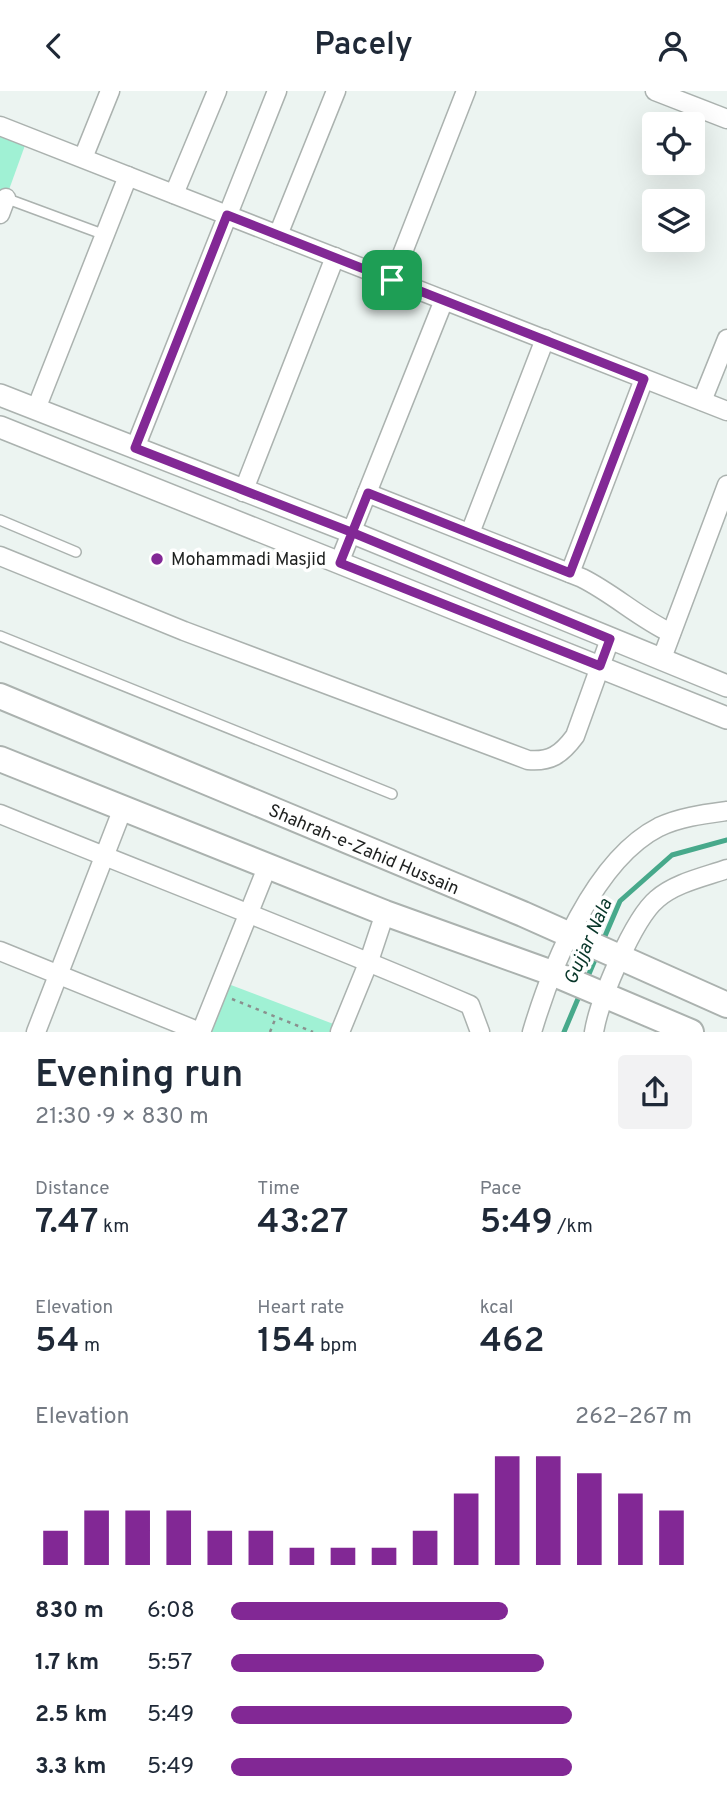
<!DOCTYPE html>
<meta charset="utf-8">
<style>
body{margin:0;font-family:Overpass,sans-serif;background:#f2f2f3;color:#1f2937;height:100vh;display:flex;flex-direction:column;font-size:26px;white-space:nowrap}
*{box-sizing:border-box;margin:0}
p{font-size:23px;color:#747a83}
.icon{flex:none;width:38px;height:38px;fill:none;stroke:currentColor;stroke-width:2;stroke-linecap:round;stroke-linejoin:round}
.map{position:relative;height:941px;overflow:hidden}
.sheet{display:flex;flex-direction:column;background:#fff;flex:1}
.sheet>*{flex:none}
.controls{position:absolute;left:642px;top:21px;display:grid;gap:14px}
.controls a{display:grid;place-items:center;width:63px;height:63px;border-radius:7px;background:#fff;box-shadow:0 7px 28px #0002;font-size:35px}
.pin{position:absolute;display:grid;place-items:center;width:60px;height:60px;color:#fff;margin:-30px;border-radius:14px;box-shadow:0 4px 10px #0006}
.round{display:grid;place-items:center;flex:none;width:74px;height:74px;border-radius:7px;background:#f2f2f3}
.summary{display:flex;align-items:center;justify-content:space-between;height:119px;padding:0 35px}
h1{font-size:38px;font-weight:600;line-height:52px}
.figures{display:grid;grid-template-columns:repeat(3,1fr);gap:10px;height:119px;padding:7px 35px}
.figures div{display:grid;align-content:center}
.figures b{font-size:35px;font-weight:600}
.figures small{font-size:19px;font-weight:400}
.figures p{font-size:19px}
.chart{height:196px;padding:14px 35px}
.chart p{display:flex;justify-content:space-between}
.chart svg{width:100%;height:126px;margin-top:7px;stroke:#822895;stroke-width:6}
ul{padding:0 35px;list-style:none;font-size:23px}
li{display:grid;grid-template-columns:112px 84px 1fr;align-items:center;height:52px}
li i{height:18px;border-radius:9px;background:#822895}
header{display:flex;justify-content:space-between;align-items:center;height:91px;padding:0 35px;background:#fff;font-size:32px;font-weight:600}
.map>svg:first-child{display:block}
.green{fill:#a0f1d4}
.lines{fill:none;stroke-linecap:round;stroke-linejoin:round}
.stream{stroke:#47a98b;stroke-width:5}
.service-casing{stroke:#abb2af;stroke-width:12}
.minor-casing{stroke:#abb2af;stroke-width:21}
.tertiary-casing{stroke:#abb2af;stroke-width:24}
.secondary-casing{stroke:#abb2af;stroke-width:28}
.path{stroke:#8a908e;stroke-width:2.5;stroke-dasharray:3.5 5;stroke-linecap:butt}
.service{stroke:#fff;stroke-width:9}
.minor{stroke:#fff;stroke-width:18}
.tertiary{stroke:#fff;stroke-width:21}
.secondary{stroke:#fff;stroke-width:24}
.route-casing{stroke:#fff;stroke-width:14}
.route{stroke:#822895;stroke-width:9}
.poi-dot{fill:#822895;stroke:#fff;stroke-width:2.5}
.labels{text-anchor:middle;stroke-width:7;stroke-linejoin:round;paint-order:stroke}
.poi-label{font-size:18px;fill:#1e201f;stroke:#fff;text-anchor:start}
.street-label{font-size:18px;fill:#1e201f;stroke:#fff}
.water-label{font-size:19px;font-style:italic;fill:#083629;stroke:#fff}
</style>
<header><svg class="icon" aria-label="back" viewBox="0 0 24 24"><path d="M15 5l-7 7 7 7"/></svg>Pacely<svg class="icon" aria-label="person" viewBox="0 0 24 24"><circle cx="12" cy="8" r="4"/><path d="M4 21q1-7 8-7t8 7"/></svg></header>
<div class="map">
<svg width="727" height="941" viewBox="0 0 727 941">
<rect width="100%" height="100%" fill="#ecf4f1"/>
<!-- green -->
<g class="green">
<polygon points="0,35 28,46 6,107 0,105"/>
<polygon points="223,891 344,937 343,941 203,941"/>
</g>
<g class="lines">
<!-- stream -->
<g class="stream">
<polyline points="602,852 620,810 672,764 727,749"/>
<polyline points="586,890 597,864"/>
<polyline points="564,941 580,903"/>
</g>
<defs>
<g id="service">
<polyline points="5,107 105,144"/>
<polyline points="0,429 76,461"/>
<polyline points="0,545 392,703"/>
</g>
<g id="minor">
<polyline points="655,0 727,28"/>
<polyline points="0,35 727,320"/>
<polyline points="83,67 110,0"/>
<polyline points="174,103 217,0"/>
<polyline points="0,123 6,107"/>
<polyline points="278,144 336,0"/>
<polyline points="392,189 466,0"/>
<polyline points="702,310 727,248"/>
<polyline points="36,318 128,85"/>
<polyline points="135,357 277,0"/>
<polyline points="243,401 335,166"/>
<path d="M 367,402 L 582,487 C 614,503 639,527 671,542"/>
<polyline points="470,442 545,248"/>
<path d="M 0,465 L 184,540 L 528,669 C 550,671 561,664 575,645 L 610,548"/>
<polyline points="339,472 444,209"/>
<polyline points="570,482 644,288"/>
<polyline points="662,567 727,394"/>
<path d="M 0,723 C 157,787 315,847 470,914 L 480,941"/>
<polyline points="0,860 200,941"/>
<polyline points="36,941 123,717"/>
<polyline points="201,941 268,774"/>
<polyline points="340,941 369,870 385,822"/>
<path d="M 532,941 C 552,874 594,769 659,736 C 680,726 705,723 727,720"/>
<path d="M 594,941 C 599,910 633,828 657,808 C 675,792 704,786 727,778"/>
</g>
<g id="tertiary">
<polyline points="0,304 351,441 727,595"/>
<polyline points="0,336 727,627"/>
</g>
<g id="secondary">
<polyline points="0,605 523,823 727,914"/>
<polyline points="0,668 385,822 552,882 691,941"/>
</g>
</defs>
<!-- service casing -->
<use href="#service" class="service-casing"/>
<!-- minor casing -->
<use href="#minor" class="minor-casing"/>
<!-- tertiary casing -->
<use href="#tertiary" class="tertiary-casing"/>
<!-- secondary casing -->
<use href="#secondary" class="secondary-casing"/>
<!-- path -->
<g class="path">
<polyline points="232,908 313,941"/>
<polyline points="270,941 276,926"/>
</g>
<!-- service -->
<use href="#service" class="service"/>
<!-- minor -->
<use href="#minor" class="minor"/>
<!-- tertiary -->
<use href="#tertiary" class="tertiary"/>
<!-- secondary -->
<use href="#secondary" class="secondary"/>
</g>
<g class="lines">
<defs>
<polyline id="route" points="392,189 227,124 135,357 351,441 610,548 600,575 340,472 368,402 570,482 644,288 392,189"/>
</defs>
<!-- route casing -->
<use href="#route" class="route-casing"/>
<!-- route -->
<use href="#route" class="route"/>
</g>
<!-- markers -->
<circle class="poi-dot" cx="157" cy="468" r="7"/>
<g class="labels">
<!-- poi labels -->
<g class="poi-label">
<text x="171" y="474">Mohammadi Masjid</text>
</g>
<!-- street labels -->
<g class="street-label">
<text transform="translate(364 758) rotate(23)" y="6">Shahrah-e-Zahid Hussain</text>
</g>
<!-- water labels -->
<g class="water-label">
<text transform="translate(587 850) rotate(-66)" y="7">Gujjar Nala</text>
</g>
</g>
</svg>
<div class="controls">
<a><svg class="icon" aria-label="locate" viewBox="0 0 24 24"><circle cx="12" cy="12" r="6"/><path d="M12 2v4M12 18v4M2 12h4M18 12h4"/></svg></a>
<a><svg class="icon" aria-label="layers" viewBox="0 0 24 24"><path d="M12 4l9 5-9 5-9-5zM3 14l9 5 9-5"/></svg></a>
</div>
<div class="pin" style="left:392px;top:189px;background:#1e9e55"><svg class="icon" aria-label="arrive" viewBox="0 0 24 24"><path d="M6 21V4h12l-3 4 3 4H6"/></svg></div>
</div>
<section class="sheet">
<div class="summary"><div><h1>Evening run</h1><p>21:30 · 9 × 830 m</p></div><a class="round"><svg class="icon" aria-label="share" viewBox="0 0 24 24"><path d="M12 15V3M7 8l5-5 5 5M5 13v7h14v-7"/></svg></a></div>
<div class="figures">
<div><p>Distance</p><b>7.47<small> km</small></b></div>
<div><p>Time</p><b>43:27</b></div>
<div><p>Pace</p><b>5:49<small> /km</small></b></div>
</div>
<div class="figures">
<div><p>Elevation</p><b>54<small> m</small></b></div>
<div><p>Heart rate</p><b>154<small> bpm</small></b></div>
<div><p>kcal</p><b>462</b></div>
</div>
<div class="chart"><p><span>Elevation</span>262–267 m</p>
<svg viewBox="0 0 160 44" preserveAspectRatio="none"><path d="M5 44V32M15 44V25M25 44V25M35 44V25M45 44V32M55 44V32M65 44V38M75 44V38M85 44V38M95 44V32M105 44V19M115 44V6M125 44V6M135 44V12M145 44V19M155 44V25"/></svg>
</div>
<ul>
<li><b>830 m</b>6:08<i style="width:60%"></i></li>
<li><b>1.7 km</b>5:57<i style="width:68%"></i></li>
<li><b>2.5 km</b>5:49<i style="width:74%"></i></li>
<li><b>3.3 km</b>5:49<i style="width:74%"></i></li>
</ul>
</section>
